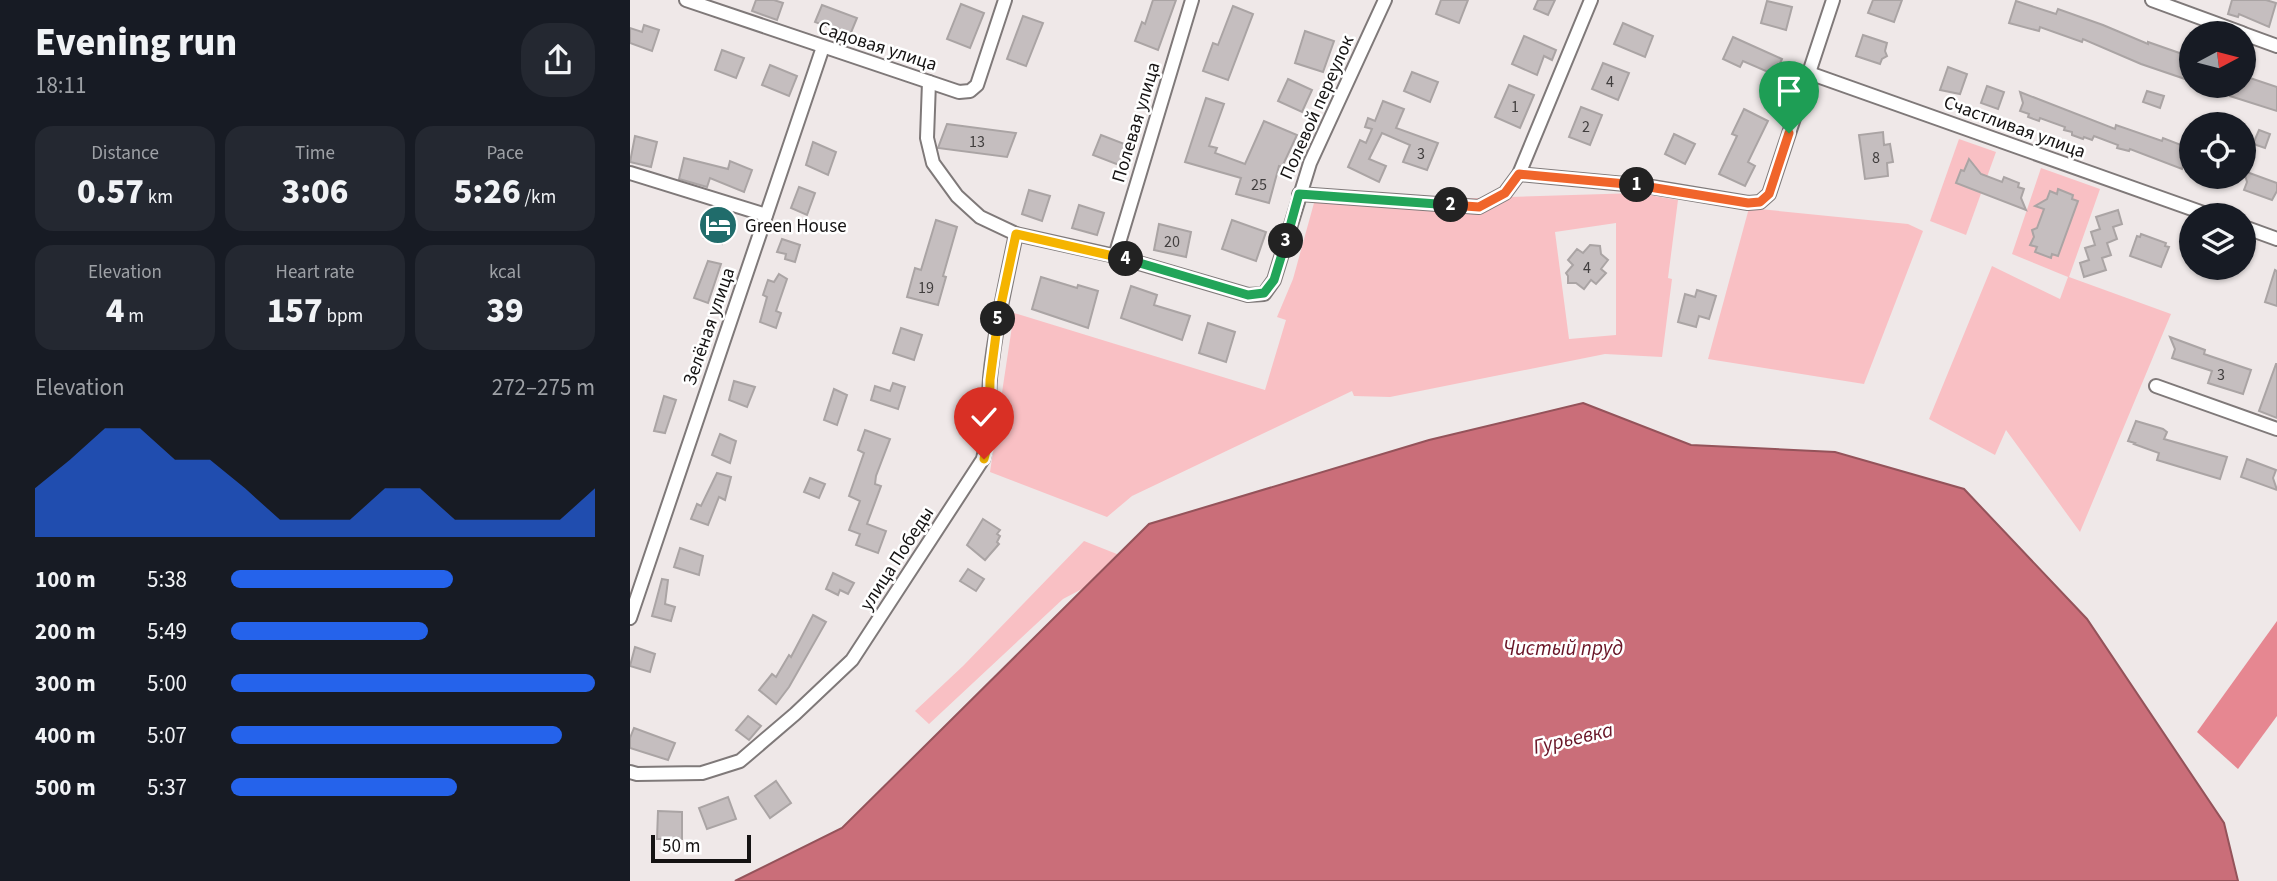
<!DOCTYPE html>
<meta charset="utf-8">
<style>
body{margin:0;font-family:"Source Sans 3",sans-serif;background:#242831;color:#f1f3f6;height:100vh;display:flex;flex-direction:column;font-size:26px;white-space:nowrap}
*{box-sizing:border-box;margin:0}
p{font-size:23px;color:#9ea1a6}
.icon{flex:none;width:38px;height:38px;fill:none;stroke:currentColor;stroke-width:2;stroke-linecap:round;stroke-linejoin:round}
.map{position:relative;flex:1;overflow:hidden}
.details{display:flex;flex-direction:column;background:#171b24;width:630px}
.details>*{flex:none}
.needle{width:46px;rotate:83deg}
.buttons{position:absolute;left:1549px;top:21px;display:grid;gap:14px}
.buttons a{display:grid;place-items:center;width:77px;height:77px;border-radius:50%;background:#171b24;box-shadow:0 2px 5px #0004;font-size:35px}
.scale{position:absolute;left:21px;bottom:18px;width:100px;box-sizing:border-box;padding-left:7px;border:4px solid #151313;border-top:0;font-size:19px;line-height:24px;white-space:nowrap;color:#151313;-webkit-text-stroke:5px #fff;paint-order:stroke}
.pin{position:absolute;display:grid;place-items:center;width:60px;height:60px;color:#fff;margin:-72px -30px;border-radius:50% 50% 50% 0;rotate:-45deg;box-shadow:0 0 7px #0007}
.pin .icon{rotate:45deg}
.km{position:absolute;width:35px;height:35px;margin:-18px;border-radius:50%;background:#222;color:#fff;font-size:19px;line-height:35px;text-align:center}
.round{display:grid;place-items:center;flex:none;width:74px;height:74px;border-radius:28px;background:#242831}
.head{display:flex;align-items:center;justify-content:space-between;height:119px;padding:0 35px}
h1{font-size:38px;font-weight:800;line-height:52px}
.metrics{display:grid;grid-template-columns:repeat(3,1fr);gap:10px;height:119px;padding:7px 35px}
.metrics div{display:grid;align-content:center;border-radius:18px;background:#242831;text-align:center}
.metrics b{font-size:35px;font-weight:800}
.metrics small{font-size:19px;font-weight:400}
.metrics p{font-size:19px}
.chart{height:196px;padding:14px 35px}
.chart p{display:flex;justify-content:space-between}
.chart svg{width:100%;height:126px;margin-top:7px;fill:#2563eb;opacity:.7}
ul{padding:0 35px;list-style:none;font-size:23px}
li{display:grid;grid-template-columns:112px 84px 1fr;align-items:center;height:52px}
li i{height:18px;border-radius:9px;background:#2563eb}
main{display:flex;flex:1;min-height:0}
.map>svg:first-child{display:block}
.green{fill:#f9c0c4;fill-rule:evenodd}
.forest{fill:#e68791}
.water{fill:#ca6e79;stroke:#94535a;stroke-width:2}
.building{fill:#c5bebf;stroke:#aaa4a4;stroke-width:2}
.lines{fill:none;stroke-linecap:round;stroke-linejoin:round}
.street-casing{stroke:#7f7979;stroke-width:16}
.street{stroke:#fff;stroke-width:12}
.split-1-casing{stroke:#fff;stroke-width:14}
.split-2-casing{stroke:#fff;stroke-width:14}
.split-3-casing{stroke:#fff;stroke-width:14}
.split-4-casing{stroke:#fff;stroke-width:14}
.split-5-casing{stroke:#fff;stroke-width:14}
.split-6-casing{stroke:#fff;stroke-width:14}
.split-1{stroke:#f0652b;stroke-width:9}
.split-2{stroke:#f0652b;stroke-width:9}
.split-3{stroke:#22a559;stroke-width:9}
.split-4{stroke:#22a559;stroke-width:9}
.split-5{stroke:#f5b400;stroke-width:9}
.split-6{stroke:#f5b400;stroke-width:9}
.labels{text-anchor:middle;stroke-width:5;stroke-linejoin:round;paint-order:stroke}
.number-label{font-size:16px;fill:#413e3e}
.street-label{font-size:19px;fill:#151313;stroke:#fff}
.poi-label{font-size:19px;fill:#151313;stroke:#fff;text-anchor:start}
.water-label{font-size:21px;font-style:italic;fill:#691527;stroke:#fff}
</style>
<main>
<section class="details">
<div class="head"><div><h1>Evening run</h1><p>18:11</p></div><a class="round"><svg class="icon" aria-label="share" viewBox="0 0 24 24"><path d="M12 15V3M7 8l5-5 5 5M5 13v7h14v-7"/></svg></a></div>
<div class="metrics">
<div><p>Distance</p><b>0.57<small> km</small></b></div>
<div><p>Time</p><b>3:06</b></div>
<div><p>Pace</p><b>5:26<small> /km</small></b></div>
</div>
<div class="metrics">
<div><p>Elevation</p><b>4<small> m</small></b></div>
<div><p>Heart rate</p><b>157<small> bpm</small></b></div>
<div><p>kcal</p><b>39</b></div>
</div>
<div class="chart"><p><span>Elevation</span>272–275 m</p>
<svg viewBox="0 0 160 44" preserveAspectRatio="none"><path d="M0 44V27L10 17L20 6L30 6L40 17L50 17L60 27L70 38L80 38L90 38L100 27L110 27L120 38L130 38L140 38L150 38L160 27V44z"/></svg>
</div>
<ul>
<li><b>100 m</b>5:38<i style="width:61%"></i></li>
<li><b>200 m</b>5:49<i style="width:54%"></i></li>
<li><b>300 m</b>5:00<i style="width:100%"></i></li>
<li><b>400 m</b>5:07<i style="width:91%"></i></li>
<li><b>500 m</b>5:37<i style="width:62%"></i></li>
</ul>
</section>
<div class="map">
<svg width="1647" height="881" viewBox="0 0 1647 881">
<rect width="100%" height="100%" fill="#efe8e8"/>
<!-- green -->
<g class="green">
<polygon points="1329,139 1366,152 1336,235 1300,221"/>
<polygon points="1411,168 1470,189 1439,277 1541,314 1450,532 1376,430 1365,455 1299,419 1362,266 1430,299 1438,277 1382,254"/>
<path d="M 1007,193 L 1048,200 L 1038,278 L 1042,279 L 1032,357 L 975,354 L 760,397 L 724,396 L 722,391 L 502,496 L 477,517 L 360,472 L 384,313 L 635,390 L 656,320 L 647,317 L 663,279 L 684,203 ZM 986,223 L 986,335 L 939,339 L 925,232 Z"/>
<polygon points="1119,208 1278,224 1293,231 1234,384 1078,359"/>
<polygon points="454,541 502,560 492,568 433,599 299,724 285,711 333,666"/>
</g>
<!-- forest -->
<polygon class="forest" points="1647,621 1647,716 1608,769 1567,732"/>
<!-- water -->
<polygon class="water" points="953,403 1061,445 1205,452 1334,489 1457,619 1594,823 1608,881 105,881 212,828 519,524 799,440"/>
<!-- building -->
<g class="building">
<polygon points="126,0 144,0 153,3 147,20 122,11"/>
<polygon points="523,0 546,0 528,50 505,41 512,22 515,24"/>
<polygon points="811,0 838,0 829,23 806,14"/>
<polygon points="908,0 925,0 918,15 904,9"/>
<polygon points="1243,0 1272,0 1264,22 1238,13"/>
<polygon points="1602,0 1636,0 1646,3 1639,27 1609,14 1608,17 1598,14"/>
<polygon points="1137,1 1162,7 1156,30 1131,23"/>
<polygon points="1386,1 1426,14 1428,9 1473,25 1518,44 1518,42 1561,57 1561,81 1511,64 1453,39 1452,42 1410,27 1409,31 1379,23"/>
<polygon points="331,4 354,13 340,48 317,39"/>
<polygon points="192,5 227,18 220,35 185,22"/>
<polygon points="603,6 623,14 598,80 573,71 583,43 588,45"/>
<polygon points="393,16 413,23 396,66 377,59"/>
<polygon points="993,23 1023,36 1015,57 984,44"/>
<polygon points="14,25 29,30 22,51 0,43 0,28 12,32"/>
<polygon points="675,31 704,41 693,72 665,63"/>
<polygon points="1233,35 1257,43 1255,51 1257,56 1252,59 1250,64 1226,56"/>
<polygon points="894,36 926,50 922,60 914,56 907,75 882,64"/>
<polygon points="1103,37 1152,59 1145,75 1113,61 1110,67 1093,59"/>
<polygon points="92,50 114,58 106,78 85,70"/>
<polygon points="973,63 999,73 988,100 962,89"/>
<polygon points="140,65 167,76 159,96 132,85"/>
<polygon points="1318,67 1337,74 1330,94 1310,90"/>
<polygon points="782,72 808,82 800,102 774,91"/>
<polygon points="1614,76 1647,87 1647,111 1600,96 1604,86 1614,86"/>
<polygon points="658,79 682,90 672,112 648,101"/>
<polygon points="879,85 904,95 890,128 865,117"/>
<polygon points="1357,86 1374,92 1368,109 1351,103"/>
<polygon points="1517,91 1534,96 1530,108 1513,102"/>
<polygon points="1390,92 1485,129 1486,125 1532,141 1533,138 1559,148 1552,169 1500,149 1499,151 1487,148 1488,145 1464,136 1462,140 1454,137 1453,139 1442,135 1442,132 1434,130 1435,127 1410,118 1409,121 1398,117 1399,114 1390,111 1393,103"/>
<polygon points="576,98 594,104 579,146 587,148 585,153 615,164 634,121 667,135 652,167 649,166 639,203 606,194 611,178 555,162"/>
<polygon points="753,101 774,109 766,128 808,143 797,170 773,162 780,145 752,133 739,159 756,166 749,182 718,167 730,140 736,143 742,129 735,127 738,118 745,121"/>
<polygon points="951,107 972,115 960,145 939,137"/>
<polygon points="1114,109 1138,121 1118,162 1125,166 1115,186 1089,174 1107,136 1102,134"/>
<polygon points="317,124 386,133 377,157 308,148"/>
<polygon points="1629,130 1640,134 1635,148 1623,144"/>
<polygon points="1253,132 1254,145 1260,144 1263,162 1257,163 1258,176 1235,179 1229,135"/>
<polygon points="1044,134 1065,144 1055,164 1035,154"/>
<polygon points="471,135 497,145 489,165 463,155"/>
<polygon points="5,136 27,142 21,167 0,162"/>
<polygon points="183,142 206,152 198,175 176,165"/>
<polygon points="54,158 98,169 100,161 122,170 114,192 80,178 77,187 49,179"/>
<polygon points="1339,159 1351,174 1372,182 1374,177 1389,183 1388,187 1394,189 1391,198 1396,210 1326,183 1331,170 1334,171"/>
<polygon points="1614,171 1647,183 1647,191 1642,200 1614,190 1617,182"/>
<polygon points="169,187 185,193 177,215 161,208"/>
<polygon points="1428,189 1443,195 1442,199 1448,201 1428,256 1422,254 1421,258 1405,252 1407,247 1400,245 1404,237 1402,230 1407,228 1414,209 1405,206 1417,199 1420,191 1427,194"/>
<polygon points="399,190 420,196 412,221 392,214"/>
<polygon points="449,205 474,213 467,235 442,228"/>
<polygon points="84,208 102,214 92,244 74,238"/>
<polygon points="1488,210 1492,224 1483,227 1487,239 1477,243 1481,255 1472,258 1476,270 1454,277 1450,263 1459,260 1455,248 1465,245 1461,232 1470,229 1466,217"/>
<polygon points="306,220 327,227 313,276 316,277 308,305 277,297 285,268 291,270"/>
<polygon points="602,220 636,232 626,261 592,249"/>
<polygon points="529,224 561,232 556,257 524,250"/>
<polygon points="1511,234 1536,243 1535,246 1539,247 1531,267 1500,256 1507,236 1510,237"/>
<polygon points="152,239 170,245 165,262 155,259 156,254 147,252"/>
<polygon points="960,245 970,246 971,254 978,260 971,269 976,273 966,284 961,280 954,289 946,283 938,283 938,276 936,273 943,265 938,260 947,249 953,253"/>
<polygon points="78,261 91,264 78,303 64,298"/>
<polygon points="1645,270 1647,271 1647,306 1635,302"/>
<polygon points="149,274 157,279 146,311 151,313 146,328 130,322 137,297 133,295 138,280 144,282"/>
<polygon points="411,277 447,288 448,285 468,291 458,328 402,309"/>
<polygon points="501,286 527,295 524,305 560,316 552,340 491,318"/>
<polygon points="1067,290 1086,296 1079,319 1069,316 1066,327 1048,322 1055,294 1065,297"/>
<polygon points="578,323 605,332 596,362 569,353"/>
<polygon points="271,328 292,335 284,360 263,353"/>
<polygon points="1540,337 1575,350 1574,354 1621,370 1613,394 1578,383 1582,371 1542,358 1545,349"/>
<polygon points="1646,364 1647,364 1647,418 1629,411"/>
<polygon points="104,381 125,387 117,407 99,400"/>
<polygon points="263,383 275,387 268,409 241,400 245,386 260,391"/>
<polygon points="204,389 217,395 207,425 194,420"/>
<polygon points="34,396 46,400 35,433 24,431"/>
<polygon points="1506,421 1533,429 1537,432 1534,439 1597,457 1590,479 1527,460 1529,453 1504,444 1505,443 1498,441"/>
<polygon points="235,430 260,439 246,476 245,484 251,486 237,524 256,531 248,553 226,545 230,534 219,530 230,501 219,496 234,453 228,450"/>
<polygon points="90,434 106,441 100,463 82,455"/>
<polygon points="1617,459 1646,470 1643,478 1647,490 1611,477"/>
<polygon points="87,473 101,477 95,500 89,497 78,525 61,519 67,504 71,506"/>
<polygon points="180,478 195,484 189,498 174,492"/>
<polygon points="353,519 370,530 367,534 370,536 367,542 369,544 355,560 337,545"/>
<polygon points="50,548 73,556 69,575 44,567"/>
<polygon points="338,569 354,579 346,591 330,581"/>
<polygon points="203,573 224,583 218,594 210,590 208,595 196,589"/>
<polygon points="32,579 38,580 35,604 45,607 41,621 22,616"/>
<polygon points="183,615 196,622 159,687 146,704 129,690 142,674 146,677 159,655 161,657"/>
<polygon points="5,647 25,654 20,672 0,666"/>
<polygon points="118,716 131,726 119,740 106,730"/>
<polygon points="4,728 45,743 38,760 0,748 0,738"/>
<polygon points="146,781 161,803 140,818 125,796"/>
<polygon points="98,797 106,819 77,829 69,808"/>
<polygon points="28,811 52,812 52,839 27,839"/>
</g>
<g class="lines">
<defs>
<g id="street">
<polyline points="56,0 329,92 340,91 347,85 375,0"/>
<polyline points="1522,0 1612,33"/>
<polyline points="1614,34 1647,46"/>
<polyline points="1179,73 1579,215"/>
<polyline points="0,173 136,215"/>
<polyline points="889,174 1016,186 1118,203 1130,202 1139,194 1203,0"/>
<polyline points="669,194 849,207 875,193 889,174 961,0"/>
<polyline points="1614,227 1647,239"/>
<polyline points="386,234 485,256 618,295 634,294 644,280 680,163 755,0"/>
<polyline points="485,256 562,0"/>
<polyline points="1526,386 1647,429"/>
<polyline points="0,618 193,47"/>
<path d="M 0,772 L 7,774 L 72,773 L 110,761 L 165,714 L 222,660 L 353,459 C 360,432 358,406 360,378 C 365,329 376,282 386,234 L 350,217 L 327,196 L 303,163 L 297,138 L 299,82"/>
</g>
</defs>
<!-- street casing -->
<use href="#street" class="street-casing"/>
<!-- street -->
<use href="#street" class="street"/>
</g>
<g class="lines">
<defs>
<polyline id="split-1" points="1007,185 1118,203 1130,202 1139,194 1159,133"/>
<polyline id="split-2" points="821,205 849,207 875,193 889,174 1007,185"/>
<polyline id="split-3" points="656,241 669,194 821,205"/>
<polyline id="split-4" points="496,259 618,295 634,293 644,280 656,241"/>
<polyline id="split-5" points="368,319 386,234 496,259"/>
<polyline id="split-6" points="354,459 359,439 360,380 368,319"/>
</defs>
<!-- split-1 casing -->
<use href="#split-1" class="split-1-casing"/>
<!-- split-2 casing -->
<use href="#split-2" class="split-2-casing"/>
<!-- split-3 casing -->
<use href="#split-3" class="split-3-casing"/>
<!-- split-4 casing -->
<use href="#split-4" class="split-4-casing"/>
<!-- split-5 casing -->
<use href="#split-5" class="split-5-casing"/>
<!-- split-6 casing -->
<use href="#split-6" class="split-6-casing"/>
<!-- split-1 -->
<use href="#split-1" class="split-1"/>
<!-- split-2 -->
<use href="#split-2" class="split-2"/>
<!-- split-3 -->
<use href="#split-3" class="split-3"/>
<!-- split-4 -->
<use href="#split-4" class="split-4"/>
<!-- split-5 -->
<use href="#split-5" class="split-5"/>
<!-- split-6 -->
<use href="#split-6" class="split-6"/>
</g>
<!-- icons -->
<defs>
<symbol id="hotel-disc" viewBox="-11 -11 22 22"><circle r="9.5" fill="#206c6b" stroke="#fff"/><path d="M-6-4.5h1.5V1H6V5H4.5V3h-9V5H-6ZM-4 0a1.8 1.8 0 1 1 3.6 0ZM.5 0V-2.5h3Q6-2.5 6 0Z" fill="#fff"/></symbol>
</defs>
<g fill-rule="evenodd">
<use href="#hotel-disc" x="66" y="203" width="44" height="44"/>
</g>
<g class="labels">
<!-- number labels -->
<g class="number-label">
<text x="980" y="87">4</text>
<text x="885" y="112">1</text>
<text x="956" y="132">2</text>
<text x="347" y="147">13</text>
<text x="791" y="159">3</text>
<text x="1246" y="163">8</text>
<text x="629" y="190">25</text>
<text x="542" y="247">20</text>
<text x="957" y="273">4</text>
<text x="296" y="293">19</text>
<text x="1591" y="380">3</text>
</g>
<!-- street labels -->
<g class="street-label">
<text transform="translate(248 45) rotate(18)" y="7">Садовая улица</text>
<text transform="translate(686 107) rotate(-66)" y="7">Полевой переулок</text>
<text transform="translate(505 122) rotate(-73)" y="7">Полевая улица</text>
<text transform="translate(1385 126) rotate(20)" y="7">Счастливая улица</text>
<text transform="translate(78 326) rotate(-71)" y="7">Зелёная улица</text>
<text transform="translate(266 558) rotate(-57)" y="7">улица Победы</text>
</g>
<!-- poi labels -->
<g class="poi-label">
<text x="115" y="232">Green House</text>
</g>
<!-- water labels -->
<g class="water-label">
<text x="933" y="655">Чистый пруд</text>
<text transform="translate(943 738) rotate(-13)" y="7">Гурьевка</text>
</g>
</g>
</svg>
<div class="buttons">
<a><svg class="needle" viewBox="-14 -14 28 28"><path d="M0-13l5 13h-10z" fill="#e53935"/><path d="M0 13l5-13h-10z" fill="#9ea1a6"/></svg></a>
<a><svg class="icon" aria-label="locate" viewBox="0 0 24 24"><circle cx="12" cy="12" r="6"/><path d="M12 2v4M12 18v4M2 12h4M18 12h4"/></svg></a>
<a><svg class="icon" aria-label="layers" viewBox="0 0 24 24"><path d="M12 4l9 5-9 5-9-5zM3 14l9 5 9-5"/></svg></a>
</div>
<div class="scale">50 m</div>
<div class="pin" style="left:1159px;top:133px;background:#1e9e55"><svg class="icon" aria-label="arrive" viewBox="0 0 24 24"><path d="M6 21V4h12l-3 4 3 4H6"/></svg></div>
<div class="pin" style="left:354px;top:459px;background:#d93025"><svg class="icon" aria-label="check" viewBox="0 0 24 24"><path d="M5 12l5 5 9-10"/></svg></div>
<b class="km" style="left:1007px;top:185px">1</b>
<b class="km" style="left:821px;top:205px">2</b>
<b class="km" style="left:656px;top:241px">3</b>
<b class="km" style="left:496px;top:259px">4</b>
<b class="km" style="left:368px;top:319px">5</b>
</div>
</main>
